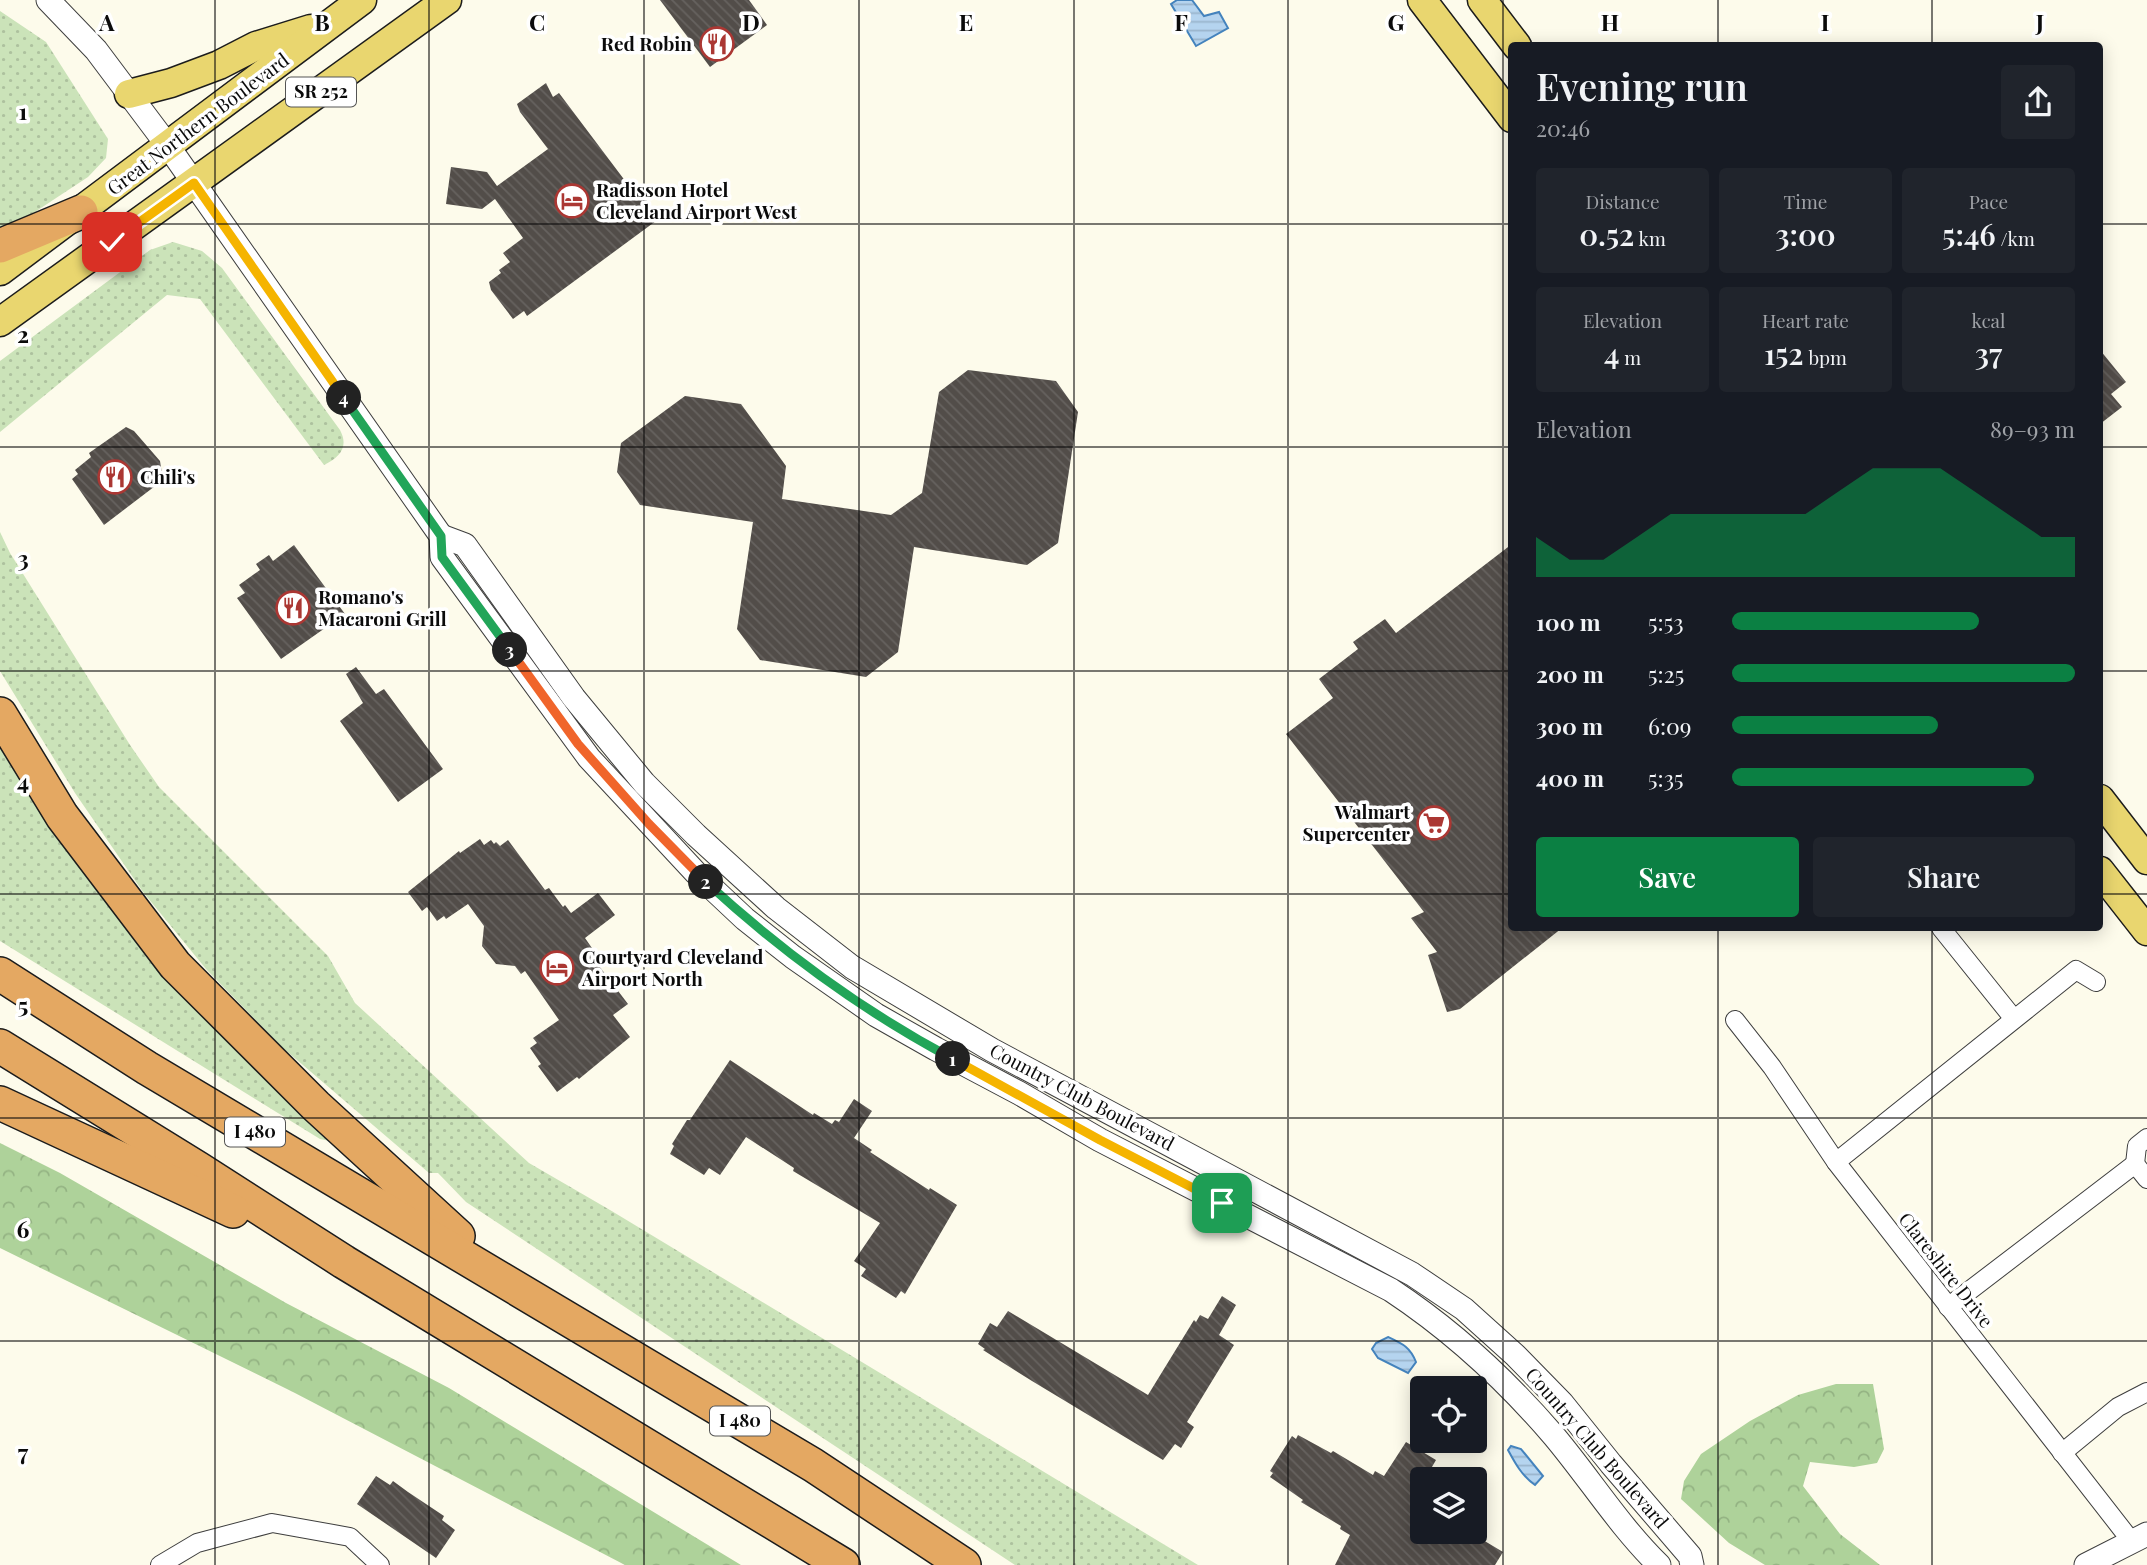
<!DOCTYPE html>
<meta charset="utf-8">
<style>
body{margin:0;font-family:"Playfair Display",serif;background:#20242c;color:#f1f3f6;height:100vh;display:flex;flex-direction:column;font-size:26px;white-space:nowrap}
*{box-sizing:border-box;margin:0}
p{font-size:23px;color:#9ea1a6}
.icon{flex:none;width:38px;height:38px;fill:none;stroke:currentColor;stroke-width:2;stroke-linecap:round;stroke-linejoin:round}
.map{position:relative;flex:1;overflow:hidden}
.panel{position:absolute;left:1508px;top:42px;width:595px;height:889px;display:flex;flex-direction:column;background:#171b24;border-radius:7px;box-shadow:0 4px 18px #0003}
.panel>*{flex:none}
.fabs{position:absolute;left:1410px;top:1376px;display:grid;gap:14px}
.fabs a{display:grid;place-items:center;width:77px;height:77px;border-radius:7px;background:#171b24;box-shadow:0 4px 18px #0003;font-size:35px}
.pin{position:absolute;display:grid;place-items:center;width:60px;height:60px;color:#fff;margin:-30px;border-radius:14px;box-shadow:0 4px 10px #0006}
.km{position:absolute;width:35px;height:35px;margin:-18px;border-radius:50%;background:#222;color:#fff;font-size:19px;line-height:35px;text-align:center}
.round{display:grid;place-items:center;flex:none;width:74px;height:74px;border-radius:7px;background:#20242c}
.summary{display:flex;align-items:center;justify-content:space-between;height:119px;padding:0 28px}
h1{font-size:38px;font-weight:600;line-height:52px}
.figures{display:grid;grid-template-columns:repeat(3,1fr);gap:10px;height:119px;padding:7px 28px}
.figures div{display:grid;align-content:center;border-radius:7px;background:#20242c;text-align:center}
.figures b{font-size:30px;font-weight:600}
.figures small{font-size:19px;font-weight:400}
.figures p{font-size:19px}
.chart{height:196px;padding:14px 28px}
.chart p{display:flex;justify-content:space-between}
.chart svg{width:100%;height:126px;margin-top:7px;fill:#0b8043;opacity:.7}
.cta{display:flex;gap:14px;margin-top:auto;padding:14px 28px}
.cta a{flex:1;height:80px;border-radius:7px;background:#0b8043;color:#fff;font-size:28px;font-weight:600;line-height:80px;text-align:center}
.cta a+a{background:#20242c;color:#f1f3f6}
ul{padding:0 28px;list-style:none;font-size:23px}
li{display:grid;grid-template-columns:112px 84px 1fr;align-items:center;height:52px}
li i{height:18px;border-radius:9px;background:#0b8043}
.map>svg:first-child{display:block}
.grass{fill:url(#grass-dots)}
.forest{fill:url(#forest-crowns)}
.water{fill:url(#water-rules);stroke:#4483bd;stroke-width:2}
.building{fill:url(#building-back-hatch)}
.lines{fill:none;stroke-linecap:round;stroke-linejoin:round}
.minor-casing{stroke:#3e3e3e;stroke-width:20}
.tertiary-casing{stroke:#3e3e3e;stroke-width:25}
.primary-casing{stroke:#1c1c1c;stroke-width:31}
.motorway-casing{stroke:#1c1c1c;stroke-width:36}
.minor{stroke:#fff;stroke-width:18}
.tertiary{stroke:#fff;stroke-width:23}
.primary{stroke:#e9d66f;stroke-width:28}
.motorway{stroke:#e4a862;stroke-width:33}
.split-1-casing{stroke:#fff;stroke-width:14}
.split-2-casing{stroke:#fff;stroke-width:14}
.split-3-casing{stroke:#fff;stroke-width:14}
.split-4-casing{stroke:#fff;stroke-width:14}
.split-5-casing{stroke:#fff;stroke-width:14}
.split-1{stroke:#f5b400;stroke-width:9}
.split-2{stroke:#22a559;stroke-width:9}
.split-3{stroke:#f0652b;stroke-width:9}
.split-4{stroke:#22a559;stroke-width:9}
.split-5{stroke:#f5b400;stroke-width:9}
.grid{fill:none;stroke:#0b0b0b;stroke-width:2;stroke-opacity:0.55}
.labels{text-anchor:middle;stroke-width:7;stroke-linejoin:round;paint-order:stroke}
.shield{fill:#fff;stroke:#545454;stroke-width:2}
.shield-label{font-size:18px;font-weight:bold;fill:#0b0b0b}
.poi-label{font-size:19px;font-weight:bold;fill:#0b0b0b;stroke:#fff;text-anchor:start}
.street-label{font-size:19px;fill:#0b0b0b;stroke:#fff}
.grid-label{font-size:23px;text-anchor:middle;font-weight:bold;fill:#0b0b0b;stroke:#fff;stroke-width:7;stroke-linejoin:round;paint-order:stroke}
</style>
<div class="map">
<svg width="2147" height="1565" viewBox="0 0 2147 1565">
<defs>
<pattern id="grass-dots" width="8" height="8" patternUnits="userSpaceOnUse" patternTransform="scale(1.75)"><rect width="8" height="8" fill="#cbe3b9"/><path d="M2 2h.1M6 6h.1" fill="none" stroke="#adc19e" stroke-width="1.8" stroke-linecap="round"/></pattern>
<pattern id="forest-crowns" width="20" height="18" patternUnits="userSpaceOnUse" patternTransform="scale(1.75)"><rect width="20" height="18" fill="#aed29a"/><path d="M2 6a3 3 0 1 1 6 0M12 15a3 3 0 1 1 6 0" fill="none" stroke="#94b383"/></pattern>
<pattern id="water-rules" width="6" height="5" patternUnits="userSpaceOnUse" patternTransform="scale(1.75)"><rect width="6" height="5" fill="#b5d4ef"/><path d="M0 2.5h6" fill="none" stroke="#9ab5cc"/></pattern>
<pattern id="building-back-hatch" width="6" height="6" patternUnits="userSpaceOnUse" patternTransform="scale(1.75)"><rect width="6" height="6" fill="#524d49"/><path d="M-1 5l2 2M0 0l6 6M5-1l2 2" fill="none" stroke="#66625f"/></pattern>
</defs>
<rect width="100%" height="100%" fill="#fdfbeb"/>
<!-- grass -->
<g class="grass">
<polygon points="0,11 46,42 108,139 106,158 88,177 0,235"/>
<path d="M 173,242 L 202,251 L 222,268 L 340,430 C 349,447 340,457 324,465 L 200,299 L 167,295 L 0,432 L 0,361 L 150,250 Z"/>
<polygon points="0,532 10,553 130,745 159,787 328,956 355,1003 529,1163 610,1210 1198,1565 1015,1565 466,1202 438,1173 429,1173 283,1048 206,969 143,892 75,793 0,671"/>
<polygon points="0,738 340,1143 320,1139 0,941"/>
</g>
<!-- forest -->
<g class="forest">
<polygon points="0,1143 60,1173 286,1303 449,1388 741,1565 625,1565 293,1392 0,1248"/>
<polygon points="1836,1384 1873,1384 1884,1449 1877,1463 1854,1467 1810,1462 1803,1486 1840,1534 1880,1565 1765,1565 1729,1543 1681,1499 1684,1481 1701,1454 1750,1421 1798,1395"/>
</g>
<!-- water -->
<g class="water">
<polygon points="1177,0 1192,0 1204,16 1219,12 1228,28 1196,46 1171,4"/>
<path d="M 1388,1337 C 1403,1344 1410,1347 1416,1362 L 1408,1373 L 1378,1358 L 1372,1349 L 1376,1343 Z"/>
<path d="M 1511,1446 L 1521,1449 L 1543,1476 L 1535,1485 C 1522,1476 1515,1463 1508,1450 Z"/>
</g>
<!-- building -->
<g class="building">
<polygon points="660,0 749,0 767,25 710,67"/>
<polygon points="546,83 553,97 559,93 629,186 634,183 660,218 527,316 524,311 513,319 491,290 489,282 501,273 499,270 510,262 503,253 523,238 495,199 482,209 446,204 451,167 487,172 497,186 548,149 520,112 517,104"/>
<polygon points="2100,350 2126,382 2111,394 2122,407 2100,424"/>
<polygon points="968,370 1056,381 1078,412 1058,543 1027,565 914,547 898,652 866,677 760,660 737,629 753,522 640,505 617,472 621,443 685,396 741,404 786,466 782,499 891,515 922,493 939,392"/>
<polygon points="126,427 134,431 160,461 163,480 104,525 72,479 78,474 75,470 91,457 89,453"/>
<polygon points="1512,544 1512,928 1562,928 1460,1009 1447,1012 1428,955 1437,952 1411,918 1424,912 1286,734 1333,698 1319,679 1358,649 1353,642 1385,619 1396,633"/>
<polygon points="294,545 345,614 281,659 237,598 245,593 239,585 260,570 256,564 269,555 273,561"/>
<polygon points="356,667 376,694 384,689 443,769 398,802 340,721 363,703 346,674"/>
<polygon points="480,839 484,845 491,840 494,844 496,842 500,846 508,840 545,890 549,888 563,907 565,905 571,913 598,893 615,915 585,938 594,951 590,954 628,1004 613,1015 630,1037 579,1079 577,1077 557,1092 538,1066 541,1064 530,1048 537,1043 533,1038 559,1020 525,971 521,974 515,966 496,964 482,946 484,926 468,904 446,919 444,916 437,921 427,907 422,911 408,892 459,851 460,853"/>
<polygon points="730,1060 813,1115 814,1113 832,1124 835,1120 839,1122 854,1099 872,1111 854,1138 872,1150 870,1152 929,1190 930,1188 957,1205 905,1294 901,1291 896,1298 861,1276 866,1269 854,1261 880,1223 793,1171 794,1168 746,1137 720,1175 709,1168 704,1175 670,1154 674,1146 672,1144 687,1120 690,1120"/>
<polygon points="1222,1296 1236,1305 1219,1335 1234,1345 1187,1422 1194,1427 1181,1448 1175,1444 1163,1460 1032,1381 983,1350 985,1349 978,1344 990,1323 997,1327 1008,1311 1148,1395 1194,1320 1196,1322 1200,1315 1208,1319"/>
<polygon points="1298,1435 1331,1453 1333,1451 1373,1475 1375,1471 1384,1476 1406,1442 1436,1460 1425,1479 1423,1479 1415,1496 1418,1498 1415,1501 1423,1505 1423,1531 1468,1531 1503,1552 1495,1565 1335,1565 1350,1535 1340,1529 1341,1526 1301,1502 1303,1500 1270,1477 1273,1473 1270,1471 1292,1436 1296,1439"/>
<polygon points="376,1476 390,1485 393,1481 408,1492 444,1516 442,1520 455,1530 436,1558 357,1504"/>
</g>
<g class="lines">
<defs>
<g id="minor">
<polyline points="1941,928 2014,1019"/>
<polyline points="1735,1020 1772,1067 1836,1162 2132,1542"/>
<polyline points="1836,1162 2076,970 2096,982"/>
<polyline points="2135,1164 2137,1146 2147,1138"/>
<polyline points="1948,1307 2135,1164 2147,1179"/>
<polyline points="2062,1453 2118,1407 2147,1392"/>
<polyline points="160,1565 197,1543 272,1523 350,1537 380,1565"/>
</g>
<g id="tertiary">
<path d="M 48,0 L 96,50 L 168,146 L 441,536 L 442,557 L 589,758 L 696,873 L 745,919 L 793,957 L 876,1015 L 936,1049 L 1019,1093 L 1100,1140 L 1391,1290 C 1453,1331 1506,1380 1554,1436 C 1590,1479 1620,1527 1659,1565"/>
<polyline points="441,536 465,545 574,698 644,783 696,835 776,908 852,967 992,1050 1412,1274 1464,1309 1515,1355 1562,1403 1611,1464 1690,1556 1692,1565"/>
<polyline points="2086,1565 2147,1534"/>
</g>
<g id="primary">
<polyline points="1422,0 1512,118"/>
<polyline points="1482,0 1517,46"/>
<polyline points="129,94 171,83 219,65 256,46 311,29"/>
<polyline points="0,271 362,0"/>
<polyline points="0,322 447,0"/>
<polyline points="2100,799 2147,860"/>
<polyline points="2100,871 2147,931"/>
</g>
<g id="motorway">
<polyline points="0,246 81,212"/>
<polyline points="0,714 62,816 175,965 316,1106 458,1236"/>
<polyline points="0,974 147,1068 813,1465 964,1565"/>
<polyline points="0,1046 199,1169 344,1262 843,1565"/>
<polyline points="0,1103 233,1211"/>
</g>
</defs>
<!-- minor casing -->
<use href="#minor" class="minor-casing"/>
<!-- tertiary casing -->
<use href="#tertiary" class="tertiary-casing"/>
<!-- primary casing -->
<use href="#primary" class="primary-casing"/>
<!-- motorway casing -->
<use href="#motorway" class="motorway-casing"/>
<!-- minor -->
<use href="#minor" class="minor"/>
<!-- tertiary -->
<use href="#tertiary" class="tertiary"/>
<!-- primary -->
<use href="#primary" class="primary"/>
<!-- motorway -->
<use href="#motorway" class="motorway"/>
</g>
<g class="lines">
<defs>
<polyline id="split-1" points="953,1059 1100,1140 1222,1203"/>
<path id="split-2" d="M 706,882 C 781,951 863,1011 953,1059"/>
<polyline id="split-3" points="510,650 578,744 649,824 706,882"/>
<polyline id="split-4" points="344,398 441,536 442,557 510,650"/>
<polyline id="split-5" points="112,242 194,183 344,398"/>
</defs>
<!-- split-1 casing -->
<use href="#split-1" class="split-1-casing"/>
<!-- split-2 casing -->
<use href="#split-2" class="split-2-casing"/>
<!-- split-3 casing -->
<use href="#split-3" class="split-3-casing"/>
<!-- split-4 casing -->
<use href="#split-4" class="split-4-casing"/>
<!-- split-5 casing -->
<use href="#split-5" class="split-5-casing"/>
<!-- split-1 -->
<use href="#split-1" class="split-1"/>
<!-- split-2 -->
<use href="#split-2" class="split-2"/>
<!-- split-3 -->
<use href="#split-3" class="split-3"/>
<!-- split-4 -->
<use href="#split-4" class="split-4"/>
<!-- split-5 -->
<use href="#split-5" class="split-5"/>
</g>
<!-- grid -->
<path class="grid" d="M 215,0 L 215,1565M 429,0 L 429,1565M 644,0 L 644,1565M 859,0 L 859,1565M 1074,0 L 1074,1565M 1288,0 L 1288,1565M 1503,0 L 1503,1565M 1718,0 L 1718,46M 1932,0 L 1932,46M 0,224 L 1512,224M 2100,224 L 2147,224M 0,447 L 1512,447M 2100,447 L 2147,447M 0,671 L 1512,671M 2100,671 L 2147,671M 0,894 L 1512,894M 2100,894 L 2147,894M 1718,928 L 1718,1565M 1932,928 L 1932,1565M 0,1118 L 2147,1118M 0,1341 L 2147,1341"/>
<!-- icons -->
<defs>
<symbol id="restaurant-ring" viewBox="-11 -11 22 22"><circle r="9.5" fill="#fff" stroke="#ab3733" stroke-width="1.5"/><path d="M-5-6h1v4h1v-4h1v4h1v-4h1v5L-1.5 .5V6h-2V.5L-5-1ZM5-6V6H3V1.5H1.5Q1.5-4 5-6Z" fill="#ab3733"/></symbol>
<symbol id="hotel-ring" viewBox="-11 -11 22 22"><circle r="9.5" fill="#fff" stroke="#ab3733" stroke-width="1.5"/><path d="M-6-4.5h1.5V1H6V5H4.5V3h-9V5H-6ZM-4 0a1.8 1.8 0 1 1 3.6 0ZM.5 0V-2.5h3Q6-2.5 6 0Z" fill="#ab3733"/></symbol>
<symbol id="supermarket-ring" viewBox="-11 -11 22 22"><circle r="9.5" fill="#fff" stroke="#ab3733" stroke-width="1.5"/><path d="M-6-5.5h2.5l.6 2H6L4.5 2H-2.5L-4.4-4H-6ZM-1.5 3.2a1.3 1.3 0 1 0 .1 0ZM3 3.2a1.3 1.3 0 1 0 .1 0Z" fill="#ab3733"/></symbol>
</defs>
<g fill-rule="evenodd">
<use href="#restaurant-ring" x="698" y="25" width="38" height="38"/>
<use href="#hotel-ring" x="553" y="182" width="38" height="38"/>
<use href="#restaurant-ring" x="96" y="458" width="38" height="38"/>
<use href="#restaurant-ring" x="274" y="589" width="38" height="38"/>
<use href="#supermarket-ring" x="1415" y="804" width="38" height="38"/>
<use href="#hotel-ring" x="538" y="949" width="38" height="38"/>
</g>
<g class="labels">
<!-- shield labels -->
<g class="shield">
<rect x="286" y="77.5" width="70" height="29" rx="5"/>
<rect x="225" y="1117.5" width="60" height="29" rx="5"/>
<rect x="710" y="1406.5" width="60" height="29" rx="5"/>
</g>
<g class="shield-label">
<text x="321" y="98">SR 252</text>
<text x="255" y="1138">I 480</text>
<text x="740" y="1427">I 480</text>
</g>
<!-- poi labels -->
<g class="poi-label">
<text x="692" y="51" text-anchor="end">Red Robin</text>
<text x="596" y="197">Radisson Hotel<tspan x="596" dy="22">Cleveland Airport West</tspan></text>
<text x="140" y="484">Chili's</text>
<text x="318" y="604">Romano's<tspan x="318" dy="22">Macaroni Grill</tspan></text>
<text x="1410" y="819" text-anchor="end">Walmart<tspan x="1410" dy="22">Supercenter</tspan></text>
<text x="582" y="964">Courtyard Cleveland<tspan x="582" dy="22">Airport North</tspan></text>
</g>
<!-- street labels -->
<g class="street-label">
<text transform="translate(198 124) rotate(-37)" y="7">Great Northern Boulevard</text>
<text transform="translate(1082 1097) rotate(28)" y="7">Country Club Boulevard</text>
<text transform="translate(1946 1270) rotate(52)" y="7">Clareshire Drive</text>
<text transform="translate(1597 1448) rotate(49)" y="7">Country Club Boulevard</text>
</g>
</g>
<g class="grid-label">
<text x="107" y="31">A</text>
<text x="322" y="31">B</text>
<text x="537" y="31">C</text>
<text x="751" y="31">D</text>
<text x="966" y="31">E</text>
<text x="1181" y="31">F</text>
<text x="1396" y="31">G</text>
<text x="1610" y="31">H</text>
<text x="1825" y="31">I</text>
<text x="2040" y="31">J</text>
<text x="23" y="120">1</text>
<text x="23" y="343">2</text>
<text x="23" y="567">3</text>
<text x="23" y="790">4</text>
<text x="23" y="1014">5</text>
<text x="23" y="1238">6</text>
<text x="23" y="1461">7</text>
</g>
</svg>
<div class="fabs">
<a><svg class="icon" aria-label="locate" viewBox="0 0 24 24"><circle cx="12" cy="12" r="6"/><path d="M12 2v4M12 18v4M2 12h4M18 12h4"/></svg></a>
<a><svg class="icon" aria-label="layers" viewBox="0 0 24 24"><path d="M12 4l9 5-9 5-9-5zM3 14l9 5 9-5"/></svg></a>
</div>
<div class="pin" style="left:1222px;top:1203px;background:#1e9e55"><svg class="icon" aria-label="arrive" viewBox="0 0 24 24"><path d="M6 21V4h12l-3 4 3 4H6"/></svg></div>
<div class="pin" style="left:112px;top:242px;background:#d93025"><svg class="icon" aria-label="check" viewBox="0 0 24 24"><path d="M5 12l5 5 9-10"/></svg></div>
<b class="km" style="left:953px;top:1059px">1</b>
<b class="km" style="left:706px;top:882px">2</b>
<b class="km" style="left:510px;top:650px">3</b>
<b class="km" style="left:344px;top:398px">4</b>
<section class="panel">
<div class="summary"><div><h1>Evening run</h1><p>20:46</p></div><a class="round"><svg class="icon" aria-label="share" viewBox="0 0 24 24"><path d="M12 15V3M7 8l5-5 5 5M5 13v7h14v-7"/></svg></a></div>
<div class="figures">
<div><p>Distance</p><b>0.52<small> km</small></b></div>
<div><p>Time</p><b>3:00</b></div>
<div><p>Pace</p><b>5:46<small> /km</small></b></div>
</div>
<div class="figures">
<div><p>Elevation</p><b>4<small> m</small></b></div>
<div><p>Heart rate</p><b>152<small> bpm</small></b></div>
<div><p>kcal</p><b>37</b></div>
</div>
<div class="chart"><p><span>Elevation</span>89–93 m</p>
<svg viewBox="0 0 160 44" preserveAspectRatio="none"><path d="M0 44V30L10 38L20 38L30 30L40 22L50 22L60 22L70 22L80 22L90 14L100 6L110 6L120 6L130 14L140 22L150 30L160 30V44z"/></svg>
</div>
<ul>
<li><b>100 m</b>5:53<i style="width:72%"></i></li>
<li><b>200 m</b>5:25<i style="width:100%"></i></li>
<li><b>300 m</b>6:09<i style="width:60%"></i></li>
<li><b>400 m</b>5:35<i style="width:88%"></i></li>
</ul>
<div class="cta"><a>Save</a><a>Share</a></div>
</section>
</div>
